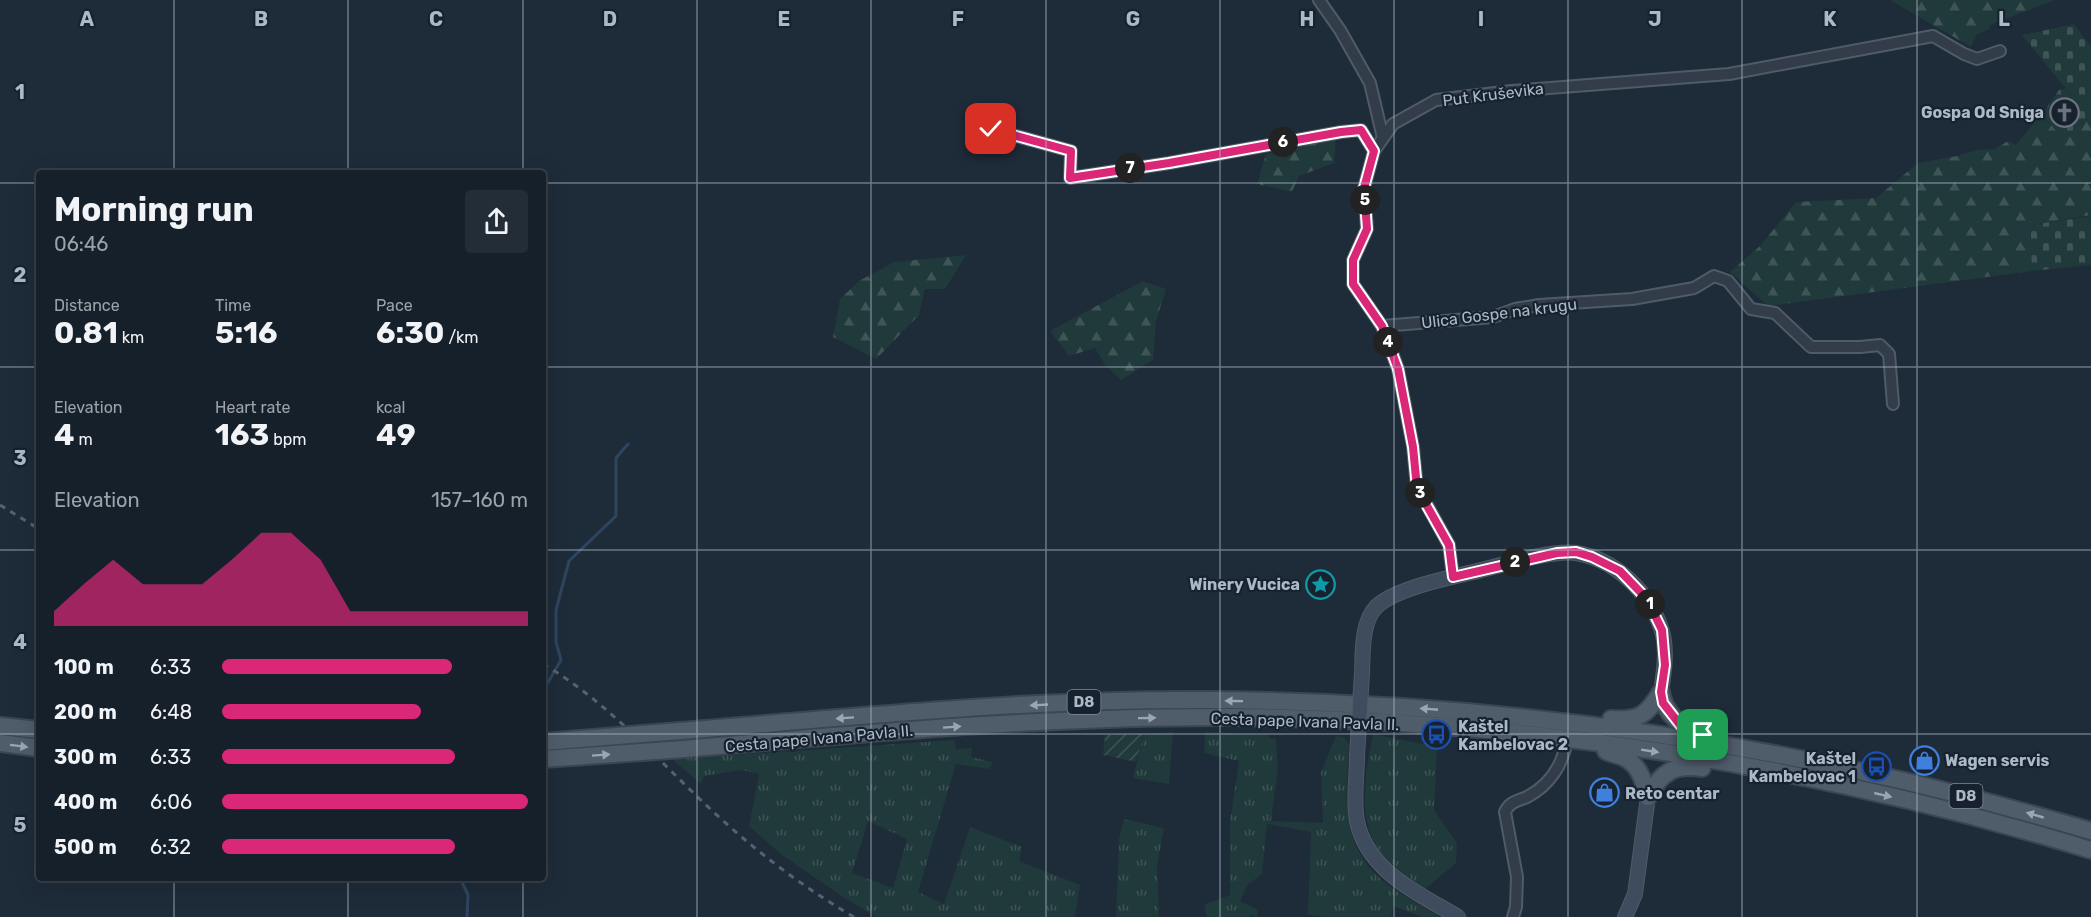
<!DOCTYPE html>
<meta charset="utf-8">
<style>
body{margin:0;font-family:Rubik,sans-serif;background:#232d37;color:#f1f3f6;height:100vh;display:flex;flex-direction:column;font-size:22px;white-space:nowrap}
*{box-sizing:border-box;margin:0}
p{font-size:20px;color:#9ea3a9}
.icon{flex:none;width:33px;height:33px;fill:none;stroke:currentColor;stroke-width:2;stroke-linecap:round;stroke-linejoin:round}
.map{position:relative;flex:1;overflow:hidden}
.drawer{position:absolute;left:36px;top:170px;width:510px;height:711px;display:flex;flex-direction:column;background:#16202b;border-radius:6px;box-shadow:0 6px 24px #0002,0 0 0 2px #353e47}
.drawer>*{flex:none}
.pin{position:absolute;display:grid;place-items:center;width:51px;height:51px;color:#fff;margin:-26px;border-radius:12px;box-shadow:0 3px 9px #0006}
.km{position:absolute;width:30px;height:30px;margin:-15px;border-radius:50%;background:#222;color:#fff;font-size:16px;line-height:30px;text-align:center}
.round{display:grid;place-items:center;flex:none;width:63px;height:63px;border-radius:6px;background:#232d37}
.summary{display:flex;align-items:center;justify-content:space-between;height:102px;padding:0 18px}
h1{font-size:33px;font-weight:700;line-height:45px}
.metrics{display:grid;grid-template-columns:repeat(3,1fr);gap:9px;height:102px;padding:6px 18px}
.metrics div{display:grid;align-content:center}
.metrics b{font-size:30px;font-weight:700}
.metrics small{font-size:16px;font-weight:400}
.metrics p{font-size:16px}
.chart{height:168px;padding:12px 18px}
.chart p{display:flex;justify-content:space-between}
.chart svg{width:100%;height:108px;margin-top:6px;fill:#db2777;opacity:.7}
ul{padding:0 18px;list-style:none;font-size:20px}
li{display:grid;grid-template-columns:96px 72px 1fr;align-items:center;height:45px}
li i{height:15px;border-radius:8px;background:#db2777}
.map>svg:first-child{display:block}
.grass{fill:url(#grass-tufts);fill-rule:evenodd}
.forest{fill:url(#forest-firs)}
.cemetery{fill:url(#cemetery-stones)}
.garden{fill:url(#garden-furrows)}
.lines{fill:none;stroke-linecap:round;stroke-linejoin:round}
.stream{stroke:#2d4660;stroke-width:3}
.street-casing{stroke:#4f5b67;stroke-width:14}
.secondary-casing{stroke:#4f5b67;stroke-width:16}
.primary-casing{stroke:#3b4653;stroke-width:20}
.street{stroke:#323d49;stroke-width:10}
.secondary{stroke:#3f4c5d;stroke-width:14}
.primary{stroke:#4f5c6a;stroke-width:16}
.rail{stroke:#536171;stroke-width:3;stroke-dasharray:6 6;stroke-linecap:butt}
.secondary-bridge-casing{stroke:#4f5b67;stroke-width:16;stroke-linecap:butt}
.primary-bridge-casing{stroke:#3b4653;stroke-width:20;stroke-linecap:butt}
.secondary-bridge{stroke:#3f4c5d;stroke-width:14}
.primary-bridge{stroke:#4f5c6a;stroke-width:16}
.oneway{fill:#99a6b4}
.route-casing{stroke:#fff;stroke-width:12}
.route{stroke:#db2777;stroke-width:8}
.grid{fill:none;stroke:#abb8c6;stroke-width:1.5;stroke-opacity:0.55}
.labels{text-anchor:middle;stroke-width:4.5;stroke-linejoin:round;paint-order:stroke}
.shield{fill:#17222e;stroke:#7f8b98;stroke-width:1.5}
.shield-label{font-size:15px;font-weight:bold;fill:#abb8c6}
.street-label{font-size:16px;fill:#abb8c6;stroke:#17222e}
.poi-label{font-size:16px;font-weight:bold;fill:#abb8c6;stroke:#17222e;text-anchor:end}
.grid-label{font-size:20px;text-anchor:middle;font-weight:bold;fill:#abb8c6;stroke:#17222e;stroke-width:4.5;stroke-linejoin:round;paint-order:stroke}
</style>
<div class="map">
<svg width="2091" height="917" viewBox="0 0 2091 917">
<defs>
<pattern id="grass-tufts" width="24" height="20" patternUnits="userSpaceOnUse" patternTransform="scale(1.5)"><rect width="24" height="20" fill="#20393a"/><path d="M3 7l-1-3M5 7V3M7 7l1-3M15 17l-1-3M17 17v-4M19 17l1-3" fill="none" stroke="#3e5455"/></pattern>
<pattern id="forest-firs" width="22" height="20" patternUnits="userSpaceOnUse" patternTransform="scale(1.5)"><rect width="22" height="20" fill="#20393a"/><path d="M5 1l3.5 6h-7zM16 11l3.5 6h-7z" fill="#3e5455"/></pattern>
<pattern id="cemetery-stones" width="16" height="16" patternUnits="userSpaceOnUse" patternTransform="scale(1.5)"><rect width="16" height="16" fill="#20393a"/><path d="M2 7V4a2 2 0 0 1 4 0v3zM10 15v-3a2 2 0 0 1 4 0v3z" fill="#3e5455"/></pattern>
<pattern id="garden-furrows" width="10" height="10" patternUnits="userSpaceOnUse" patternTransform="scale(1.5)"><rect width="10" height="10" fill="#20393a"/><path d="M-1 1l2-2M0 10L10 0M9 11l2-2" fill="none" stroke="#3e5455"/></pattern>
</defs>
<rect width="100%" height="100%" fill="#1e2b39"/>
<!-- grass -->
<g class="grass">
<polygon points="1173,732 1169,784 1133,778 1144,734"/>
<path d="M 1205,732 L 1269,735 L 1269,738 L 1276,739 L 1278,768 L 1271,821 L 1323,823 L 1321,772 L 1336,736 L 1344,737 L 1349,744 C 1346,795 1339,842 1381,879 C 1398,894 1421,905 1440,917 L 1422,917 L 1393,906 L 1391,917 L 1325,917 L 1308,915 L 1311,832 L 1267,824 L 1262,874 L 1247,885 L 1240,901 L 1258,910 L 1257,917 L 1251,915 L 1250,917 L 1207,917 L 1204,905 L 1230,895 L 1230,822 L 1239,761 L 1204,753 Z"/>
<path d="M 1373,734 L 1437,747 L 1434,810 L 1457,843 L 1456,863 L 1425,889 C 1413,880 1399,871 1388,860 C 1354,829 1365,774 1373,734 Z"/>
<path d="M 955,740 L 956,749 L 972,748 L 971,757 L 993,762 L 989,769 L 956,764 L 918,892 L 944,904 L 970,827 L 1022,847 L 1019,861 L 1080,885 L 1075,917 L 876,917 L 843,897 L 782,855 L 749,826 L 759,774 L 742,770 L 704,776 L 701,784 L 672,759 ZM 868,821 L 907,839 L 893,888 L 852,873 Z"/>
<polygon points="1124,819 1164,828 1157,866 1159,917 1116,917 1119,839"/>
</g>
<!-- forest -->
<g class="forest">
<polygon points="1890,0 2055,0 1992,24 1988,30 1977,34 1971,47"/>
<polygon points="2041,114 2063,138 2087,119 2091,123 2091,215 2030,225 2032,271 1768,306 1730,272 1760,246 1796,202 1876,198 1918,163 1957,156 1976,150 1995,149 2008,141 2016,145"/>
<polygon points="1336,137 1334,163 1299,176 1292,192 1257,184 1266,154"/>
<polygon points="966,255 945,289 925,289 919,315 876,359 833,337 840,299 859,281 894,262"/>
<polygon points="1143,281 1166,289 1156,321 1153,360 1121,380 1105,365 1095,348 1069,356 1050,331"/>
</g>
<!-- cemetery -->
<g class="cemetery">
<polygon points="2074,24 2091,47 2091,123 2087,119 2063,139 2042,114 2059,90 2066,89 2022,35"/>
<polygon points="2091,216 2091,265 2032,271 2030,225"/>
</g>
<!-- garden -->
<polygon class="garden" points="1144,734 1136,762 1103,755 1105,735"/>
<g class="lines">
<!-- stream -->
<g class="stream">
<polyline points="543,691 561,660 556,642 556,610 569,561 616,516 616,458 628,444"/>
<polyline points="460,878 468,895 467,917"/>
</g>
<defs>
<g id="street">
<polyline points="1319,0 1340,30 1370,83 1383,138"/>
<polyline points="991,129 1071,151 1070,178 1169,163 1341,132 1361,130 1374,151"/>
<polyline points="1382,326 1493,317 1515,309 1539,305 1632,299 1694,288 1714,276 1728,281 1751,309 1775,313 1811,347 1860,347 1880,345 1889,354 1893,404"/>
<polyline points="1453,577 1449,545 1417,487 1413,447 1398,369 1382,326 1353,284 1353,260 1367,229 1364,188 1374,151 1393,124 1436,100 1512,91 1729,74 1933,36 1964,54 1977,59 2000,51"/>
<path d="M 1513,917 L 1516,907 L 1517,877 L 1505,812 C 1510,801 1518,801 1527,797 C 1550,785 1563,764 1567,740"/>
</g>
<g id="secondary">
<path d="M 1362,673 C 1363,653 1361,623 1376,607 C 1394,589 1444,579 1469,573 C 1495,567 1553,549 1576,553 C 1615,559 1649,592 1661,628 C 1668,648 1664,672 1661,692"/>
<path d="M 1357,756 C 1357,777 1353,800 1357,821 C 1367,871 1418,893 1458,917"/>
<polyline points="1625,917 1635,894 1648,797"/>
</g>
<g id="primary">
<path d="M 1661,692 C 1665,716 1682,727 1705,735"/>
<path d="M 1611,719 C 1639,721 1647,715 1661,692"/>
<polyline points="0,726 39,730"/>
<path d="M 680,731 C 854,717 1028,699 1202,700 C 1438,701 1674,728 1904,781 C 1967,796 2029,813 2091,831"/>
<polyline points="0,743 39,748"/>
<path d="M 684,749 C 867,733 1049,716 1233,717 C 1522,719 1814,765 2091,850"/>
<path d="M 1606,751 C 1612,754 1619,755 1625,758 C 1640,766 1644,782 1648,797"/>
<path d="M 1648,797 C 1661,772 1674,764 1702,768"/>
</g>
</defs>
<!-- street casing -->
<use href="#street" class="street-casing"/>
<!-- secondary casing -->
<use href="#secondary" class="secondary-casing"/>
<!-- primary casing -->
<use href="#primary" class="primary-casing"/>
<!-- street -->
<use href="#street" class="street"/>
<!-- secondary -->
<use href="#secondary" class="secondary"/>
<!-- primary -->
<use href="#primary" class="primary"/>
<!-- rail -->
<g class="rail">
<polyline points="0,505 39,529"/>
<path d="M 543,664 C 605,700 653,755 705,804 C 750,847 801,886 854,917"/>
</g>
<defs>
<polyline id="secondary-bridge" points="1357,756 1362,673"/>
<g id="primary-bridge">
<polyline points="543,742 680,731"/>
<polyline points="543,759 684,749"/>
</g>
</defs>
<!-- secondary-bridge casing -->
<use href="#secondary-bridge" class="secondary-bridge-casing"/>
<!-- primary-bridge casing -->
<use href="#primary-bridge" class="primary-bridge-casing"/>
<!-- secondary-bridge -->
<use href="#secondary-bridge" class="secondary-bridge"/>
<!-- primary-bridge -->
<use href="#primary-bridge" class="primary-bridge"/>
</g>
<!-- one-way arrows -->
<defs><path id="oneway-solid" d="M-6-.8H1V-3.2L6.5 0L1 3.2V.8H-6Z" transform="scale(1.5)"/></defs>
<g class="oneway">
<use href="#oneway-solid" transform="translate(1234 701) rotate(-179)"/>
<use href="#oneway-solid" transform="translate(1039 705) rotate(177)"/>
<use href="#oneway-solid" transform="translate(1429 709) rotate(-175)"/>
<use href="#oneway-solid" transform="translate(845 718) rotate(176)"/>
<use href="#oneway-solid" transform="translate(1147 718) rotate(-1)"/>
<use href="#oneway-solid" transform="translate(952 727) rotate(-4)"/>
<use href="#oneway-solid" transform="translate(19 746) rotate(7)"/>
<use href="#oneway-solid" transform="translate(1650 751) rotate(9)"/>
<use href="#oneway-solid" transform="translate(601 755) rotate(-4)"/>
<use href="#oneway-solid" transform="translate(1883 795) rotate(13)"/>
<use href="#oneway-solid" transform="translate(2035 815) rotate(-164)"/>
</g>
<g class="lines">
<defs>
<polyline id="route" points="991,129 1071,151 1070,178 1169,163 1341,132 1361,130 1374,151 1364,188 1367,229 1353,260 1353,284 1382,326 1398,369 1413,447 1417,488 1449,545 1453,577 1557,553 1576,552 1592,557 1620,571 1647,599 1662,630 1665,665 1661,692 1663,703 1681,726 1703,735"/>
</defs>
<!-- route casing -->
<use href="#route" class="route-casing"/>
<!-- route -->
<use href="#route" class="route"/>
</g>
<!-- grid -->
<path class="grid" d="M 174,0 L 174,172M 348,0 L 348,172M 523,0 L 523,172M 697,0 L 697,917M 871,0 L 871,917M 1046,0 L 1046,917M 1220,0 L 1220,917M 1394,0 L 1394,917M 1568,0 L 1568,917M 1742,0 L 1742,917M 1917,0 L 1917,917M 0,183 L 39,183M 543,183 L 2091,183M 0,367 L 39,367M 543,367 L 2091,367M 0,550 L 39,550M 543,550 L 2091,550M 0,734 L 39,734M 543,734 L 2091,734M 174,878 L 174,917M 348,878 L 348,917M 523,878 L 523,917"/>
<!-- icons -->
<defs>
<symbol id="church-ring" viewBox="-11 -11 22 22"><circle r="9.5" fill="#17222e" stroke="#6b7280" stroke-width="1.5"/><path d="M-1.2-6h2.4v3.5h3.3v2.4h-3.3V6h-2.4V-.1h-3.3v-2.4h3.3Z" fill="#6b7280"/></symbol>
<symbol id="sight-ring" viewBox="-11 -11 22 22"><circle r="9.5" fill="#17222e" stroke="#0f9aa8" stroke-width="1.5"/><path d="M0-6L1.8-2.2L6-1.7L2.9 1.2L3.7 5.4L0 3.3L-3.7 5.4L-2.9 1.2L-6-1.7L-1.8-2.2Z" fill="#0f9aa8"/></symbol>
<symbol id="bus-ring" viewBox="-11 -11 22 22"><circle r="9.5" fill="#17222e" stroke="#1a4fb4" stroke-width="1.5"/><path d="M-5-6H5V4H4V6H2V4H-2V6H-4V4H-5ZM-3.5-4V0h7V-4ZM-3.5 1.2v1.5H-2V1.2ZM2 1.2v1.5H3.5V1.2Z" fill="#1a4fb4"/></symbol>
<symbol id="shop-ring" viewBox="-11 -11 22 22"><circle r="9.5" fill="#17222e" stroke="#3f7fe0" stroke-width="1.5"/><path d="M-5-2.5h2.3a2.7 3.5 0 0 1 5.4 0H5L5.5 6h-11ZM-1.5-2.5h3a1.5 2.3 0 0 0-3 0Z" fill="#3f7fe0"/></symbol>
</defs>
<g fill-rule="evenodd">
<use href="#church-ring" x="2048" y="96" width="33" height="33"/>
<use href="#sight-ring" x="1304" y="568" width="33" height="33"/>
<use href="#bus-ring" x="1420" y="718" width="33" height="33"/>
<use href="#shop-ring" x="1908" y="744" width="33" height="33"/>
<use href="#bus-ring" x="1860" y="750" width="33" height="33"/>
<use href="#shop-ring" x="1588" y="776" width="33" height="33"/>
</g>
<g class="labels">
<!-- shield labels -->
<g class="shield">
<rect x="1067.5" y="690" width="33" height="24" rx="4.5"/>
<rect x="1949.5" y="784" width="33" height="24" rx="4.5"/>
</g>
<g class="shield-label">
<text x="1084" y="707">D8</text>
<text x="1966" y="801">D8</text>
</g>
<!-- street labels -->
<g class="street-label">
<text transform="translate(1493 94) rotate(-7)" y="6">Put Kruševika</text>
<text transform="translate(1499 313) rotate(-7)" y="6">Ulica Gospe na krugu</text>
<text transform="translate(1305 721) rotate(2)" y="6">Cesta pape Ivana Pavla II.</text>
<text transform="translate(819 738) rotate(-5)" y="6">Cesta pape Ivana Pavla II.</text>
</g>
<!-- poi labels -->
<g class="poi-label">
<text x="2044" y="118">Gospa Od Sniga</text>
<text x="1300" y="590">Winery Vucica</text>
<text x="1458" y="732" text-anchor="start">Kaštel<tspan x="1458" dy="18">Kambelovac 2</tspan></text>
<text x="1856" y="764">Kaštel<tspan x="1856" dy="18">Kambelovac 1</tspan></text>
<text x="1945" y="766" text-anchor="start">Wagen servis</text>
<text x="1625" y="799" text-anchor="start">Reto centar</text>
</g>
</g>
<g class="grid-label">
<text x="87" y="26">A</text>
<text x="261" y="26">B</text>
<text x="436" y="26">C</text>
<text x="610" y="26">D</text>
<text x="784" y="26">E</text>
<text x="958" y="26">F</text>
<text x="1133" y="26">G</text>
<text x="1307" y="26">H</text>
<text x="1481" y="26">I</text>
<text x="1655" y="26">J</text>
<text x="1830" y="26">K</text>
<text x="2004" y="26">L</text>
<text x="20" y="99">1</text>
<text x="20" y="282">2</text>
<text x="20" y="465">3</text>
<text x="20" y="649">4</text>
<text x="20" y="832">5</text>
</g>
</svg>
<div class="pin" style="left:1703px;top:735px;background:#1e9e55"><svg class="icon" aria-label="arrive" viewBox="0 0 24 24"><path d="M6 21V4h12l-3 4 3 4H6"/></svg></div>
<div class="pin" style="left:991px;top:129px;background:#d93025"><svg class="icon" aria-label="check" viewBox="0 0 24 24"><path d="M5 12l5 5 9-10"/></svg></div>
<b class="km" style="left:1650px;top:604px">1</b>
<b class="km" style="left:1515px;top:562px">2</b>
<b class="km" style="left:1420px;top:493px">3</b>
<b class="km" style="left:1388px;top:342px">4</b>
<b class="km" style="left:1365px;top:200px">5</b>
<b class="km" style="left:1283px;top:142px">6</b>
<b class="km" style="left:1130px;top:168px">7</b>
<section class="drawer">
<div class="summary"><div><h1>Morning run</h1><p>06:46</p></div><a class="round"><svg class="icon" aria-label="share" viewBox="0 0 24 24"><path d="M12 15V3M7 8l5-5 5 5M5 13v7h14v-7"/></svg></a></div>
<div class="metrics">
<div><p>Distance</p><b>0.81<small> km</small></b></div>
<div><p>Time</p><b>5:16</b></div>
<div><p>Pace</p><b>6:30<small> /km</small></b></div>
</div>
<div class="metrics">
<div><p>Elevation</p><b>4<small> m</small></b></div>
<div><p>Heart rate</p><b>163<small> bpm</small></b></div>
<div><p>kcal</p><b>49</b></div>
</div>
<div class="chart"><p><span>Elevation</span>157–160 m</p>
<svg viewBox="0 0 160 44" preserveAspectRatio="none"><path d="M0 44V38L10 27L20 17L30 27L40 27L50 27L60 17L70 6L80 6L90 17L100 38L110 38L120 38L130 38L140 38L150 38L160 38V44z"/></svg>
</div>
<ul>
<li><b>100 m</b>6:33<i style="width:75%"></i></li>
<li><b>200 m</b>6:48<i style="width:65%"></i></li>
<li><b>300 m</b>6:33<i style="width:76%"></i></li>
<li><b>400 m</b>6:06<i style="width:100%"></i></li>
<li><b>500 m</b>6:32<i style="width:76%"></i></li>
</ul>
</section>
</div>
